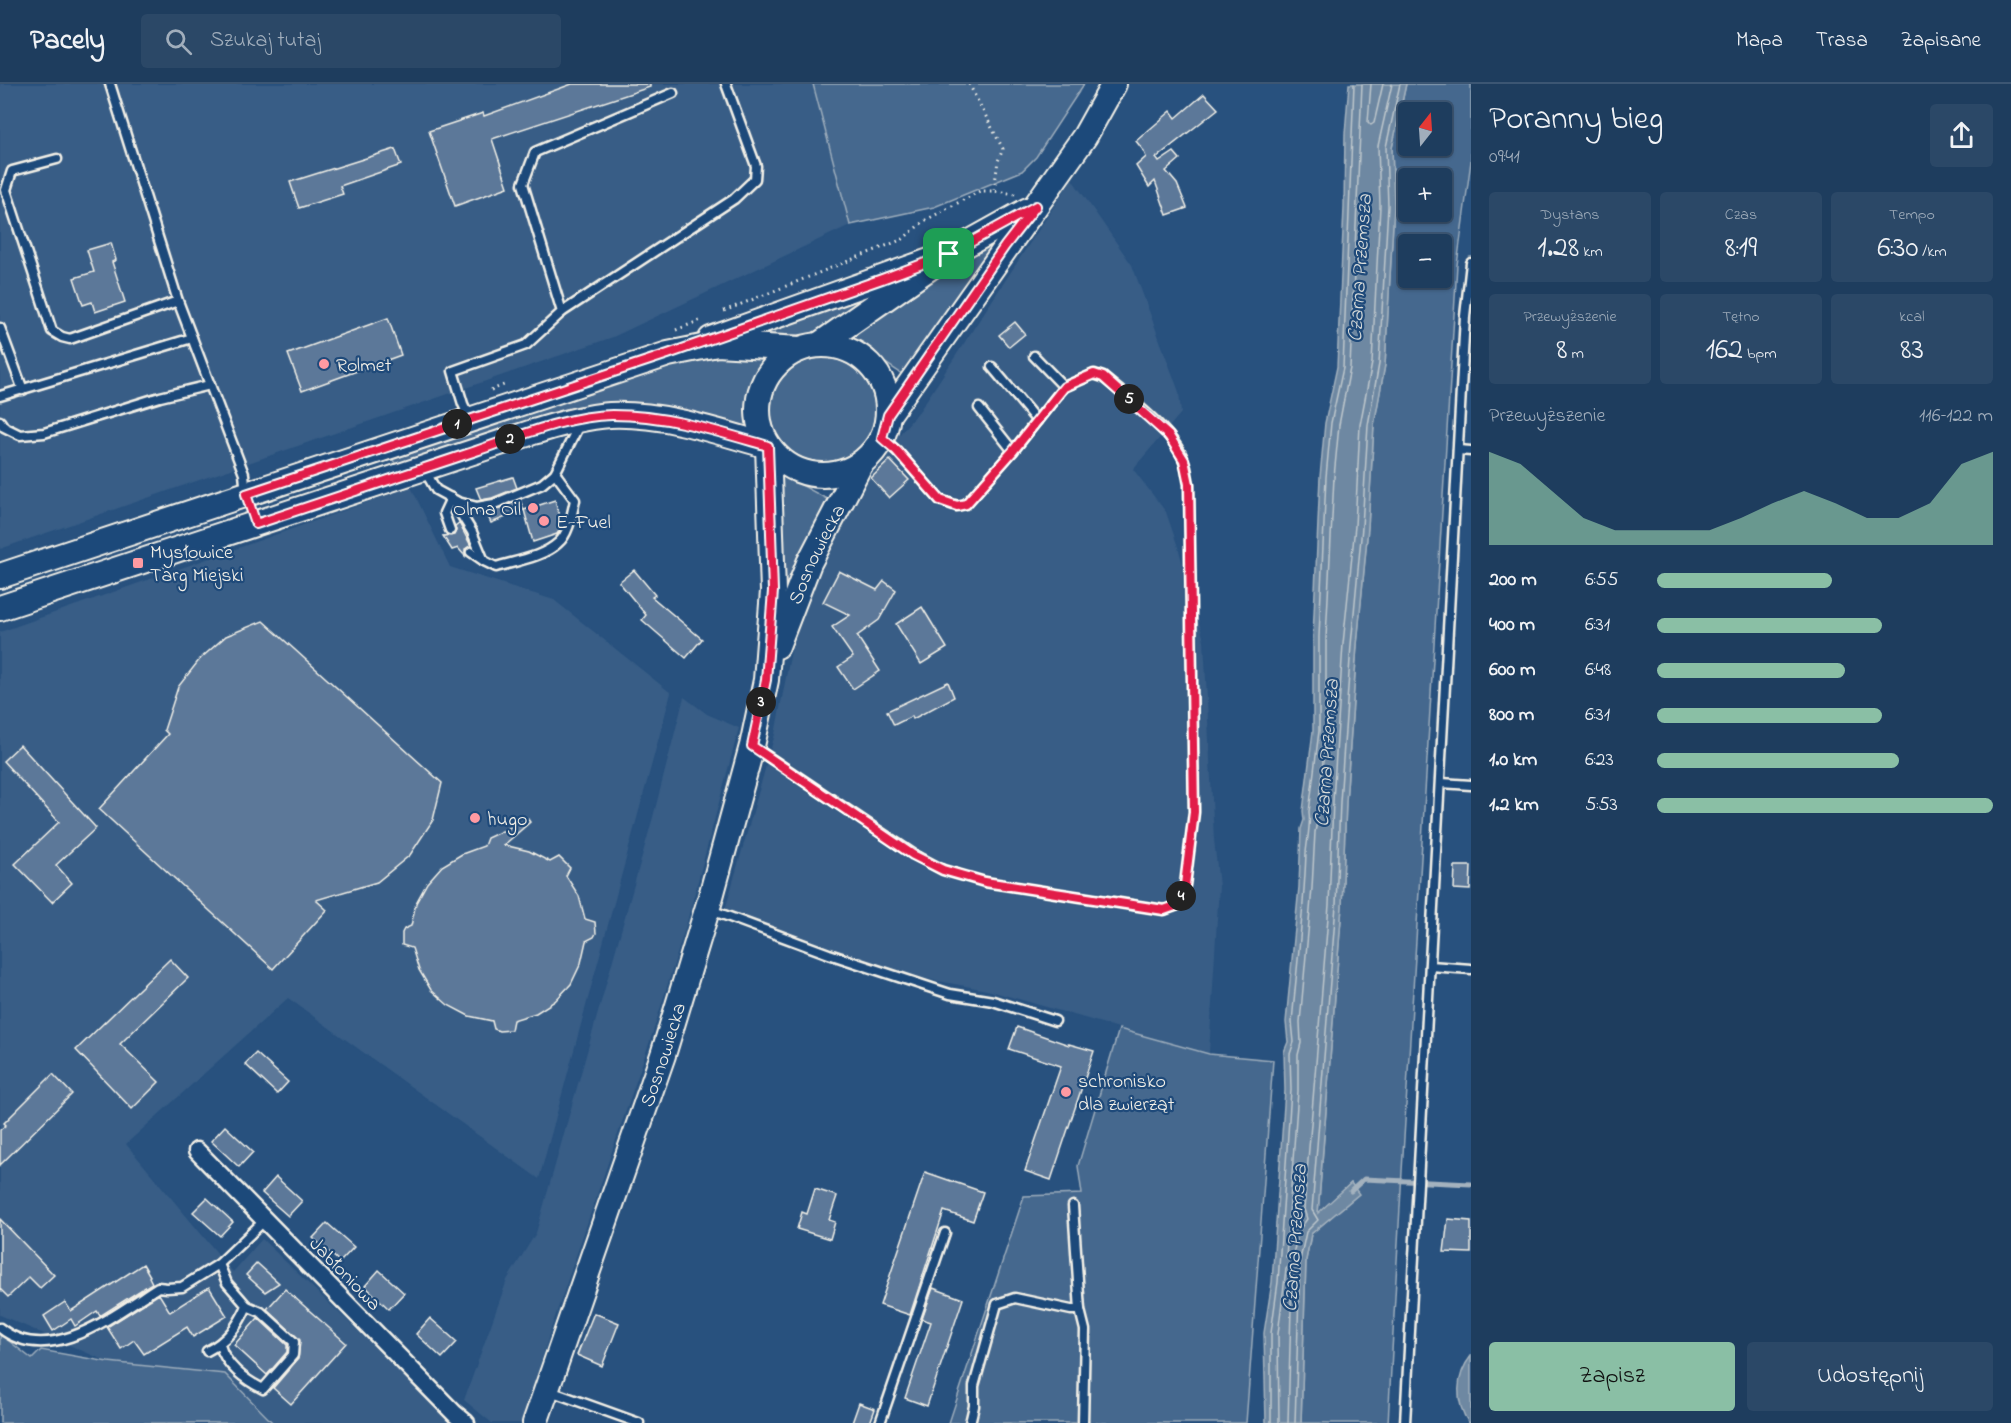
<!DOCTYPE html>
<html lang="pl">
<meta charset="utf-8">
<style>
body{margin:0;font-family:"Indie Flower",sans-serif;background:#2b4867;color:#f1f3f6;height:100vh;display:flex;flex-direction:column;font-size:22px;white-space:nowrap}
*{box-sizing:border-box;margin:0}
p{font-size:20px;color:#a1aebc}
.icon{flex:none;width:33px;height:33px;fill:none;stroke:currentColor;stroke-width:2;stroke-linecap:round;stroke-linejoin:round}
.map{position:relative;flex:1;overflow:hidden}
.sheet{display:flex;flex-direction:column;background:#1e3d5e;width:540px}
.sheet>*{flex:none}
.needle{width:39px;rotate:17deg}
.tools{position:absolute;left:1398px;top:18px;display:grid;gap:12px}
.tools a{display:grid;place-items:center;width:54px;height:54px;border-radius:6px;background:#1e3d5e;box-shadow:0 2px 4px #0004,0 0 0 2px #3c5673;font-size:30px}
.pin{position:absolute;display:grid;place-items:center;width:51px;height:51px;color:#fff;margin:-26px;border-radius:12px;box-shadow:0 3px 9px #0006}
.km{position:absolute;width:30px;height:30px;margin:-15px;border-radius:50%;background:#222;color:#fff;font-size:16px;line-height:30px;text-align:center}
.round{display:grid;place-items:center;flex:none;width:63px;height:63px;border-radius:6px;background:#2b4867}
.head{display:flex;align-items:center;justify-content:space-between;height:102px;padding:0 18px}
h1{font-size:33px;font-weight:600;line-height:45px}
.metrics{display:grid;grid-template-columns:repeat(3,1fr);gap:9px;height:102px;padding:6px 18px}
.metrics div{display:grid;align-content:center;border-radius:6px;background:#2b4867;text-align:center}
.metrics b{font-size:30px;font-weight:600}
.metrics small{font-size:16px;font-weight:400}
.metrics p{font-size:16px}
.chart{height:168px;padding:12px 18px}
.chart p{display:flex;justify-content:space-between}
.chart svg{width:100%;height:108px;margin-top:6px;fill:#8abfa5;opacity:.7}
.action{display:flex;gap:12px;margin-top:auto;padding:12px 18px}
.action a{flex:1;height:69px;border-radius:6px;background:#8abfa5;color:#111;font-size:24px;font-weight:600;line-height:69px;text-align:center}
.action a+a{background:#2b4867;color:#f1f3f6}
ul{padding:0 18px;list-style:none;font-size:20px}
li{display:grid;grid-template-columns:96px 72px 1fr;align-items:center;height:45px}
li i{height:15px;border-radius:8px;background:#8abfa5}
header{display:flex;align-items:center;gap:36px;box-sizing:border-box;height:84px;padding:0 30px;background:#1e3d5e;border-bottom:2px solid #3c5673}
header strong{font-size:28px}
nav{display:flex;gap:33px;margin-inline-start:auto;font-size:21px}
.search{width:420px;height:54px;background:#2b4867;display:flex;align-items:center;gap:15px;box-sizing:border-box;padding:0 21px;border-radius:6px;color:#a1aebc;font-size:22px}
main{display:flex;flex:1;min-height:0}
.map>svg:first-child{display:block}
.built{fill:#375d86}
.green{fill:#45688e;stroke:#9cacbb;stroke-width:1.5;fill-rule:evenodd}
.water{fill:#6e88a2;stroke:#a4b2be;stroke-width:1.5}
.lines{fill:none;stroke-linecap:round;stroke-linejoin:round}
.shore{stroke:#bec7cc;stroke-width:1.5}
.stream{stroke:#a4b2be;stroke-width:5}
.building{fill:#5b7899;stroke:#f4f1e8;stroke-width:1.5}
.lane-casing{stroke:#f4f1e8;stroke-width:13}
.street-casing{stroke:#f4f1e8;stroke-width:21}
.secondary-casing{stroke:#f4f1e8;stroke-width:28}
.path{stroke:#f4f1e8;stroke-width:3;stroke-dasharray:1.5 4.5;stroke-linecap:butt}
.lane{stroke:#1f4a7a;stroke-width:8}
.street{stroke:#1f4a7a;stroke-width:16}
.secondary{stroke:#1f4a7a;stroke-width:24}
.route-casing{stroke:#fff;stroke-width:12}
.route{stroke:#e11d48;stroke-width:8}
.poi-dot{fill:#ff9aa2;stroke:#1f4a7a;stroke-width:2}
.labels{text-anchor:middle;stroke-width:4.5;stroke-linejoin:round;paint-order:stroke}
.poi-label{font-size:20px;fill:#f4f1e8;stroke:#1f4a7a;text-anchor:start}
.street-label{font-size:20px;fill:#f4f1e8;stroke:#1f4a7a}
.water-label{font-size:21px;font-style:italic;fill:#d9dcda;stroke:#1f4a7a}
</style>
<header>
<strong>Pacely</strong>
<div class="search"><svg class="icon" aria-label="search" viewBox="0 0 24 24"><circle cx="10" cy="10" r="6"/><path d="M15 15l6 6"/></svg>Szukaj tutaj</div>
<nav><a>Mapa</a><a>Trasa</a><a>Zapisane</a></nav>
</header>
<main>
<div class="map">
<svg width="1471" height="1339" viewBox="0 0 1471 1339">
<rect width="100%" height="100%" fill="#28517e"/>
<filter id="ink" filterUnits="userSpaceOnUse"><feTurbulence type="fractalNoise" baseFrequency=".0167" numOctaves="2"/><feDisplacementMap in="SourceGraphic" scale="12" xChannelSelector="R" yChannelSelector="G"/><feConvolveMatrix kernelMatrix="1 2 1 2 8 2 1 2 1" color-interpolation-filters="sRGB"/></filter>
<g filter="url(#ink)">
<!-- built -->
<g class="built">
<polygon points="0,0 813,0 850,141 613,253 0,465"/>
<polygon points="1072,95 1132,181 1179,308 1181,329 1133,385 1166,428 1178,463 1204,556 1214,755 1219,802 1209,970 987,906 911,892 758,840 725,826 775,650 798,531 876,378 920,326"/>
<polygon points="411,403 450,483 554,516 671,609 539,1095 288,914 126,1060 233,1188 262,1155 454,1339 273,1339 225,1290 108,1278 0,1231 0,548"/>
<polygon points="684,613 707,630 739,644 687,838 653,948 551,1245 522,1339 492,1339 464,1316 507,1196 536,1149 653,733"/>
</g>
<!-- green -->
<g class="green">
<polygon points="813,0 1084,0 1036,73 1022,87 934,123 850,141"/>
<path d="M 1406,0 L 1471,0 L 1471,77 L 1457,181 L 1402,1087 L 1388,1339 L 1301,1339 L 1306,1176 L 1311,1150 L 1358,1110 L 1351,1099 L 1318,1130 L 1342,822 L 1346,718 L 1357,561 L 1368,443 L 1374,341 L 1385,281 L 1394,122 L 1392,64 ZM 1408,28 L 1442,28 L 1442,62 L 1408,62 ZM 1408,94 L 1442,94 L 1442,128 L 1408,128 ZM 1408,160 L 1442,160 L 1442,194 L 1408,194 Z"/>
<polygon points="1000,150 1003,153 908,294 843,251"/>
<polygon points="862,209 867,215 810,251 753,250"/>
<path d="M 730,270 L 769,272 C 752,298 747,310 749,341 L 746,343 L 702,330 L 655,323 L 397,382 L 390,372 L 688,275 Z"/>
<circle cx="823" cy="326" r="52"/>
<polygon points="776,387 827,415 787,503 784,500"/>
<polygon points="1119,945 1209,970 1273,976 1246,1339 949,1339 1024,1112 1082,1110 1078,1082"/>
<polygon points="0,1250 32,1275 41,1266 108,1278 225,1290 273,1339 0,1339"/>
</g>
<!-- water -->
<g class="water">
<polygon points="1349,0 1406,0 1392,64 1394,122 1385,281 1374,341 1368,443 1357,561 1346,718 1342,822 1318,1129 1351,1099 1359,1110 1311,1150 1306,1176 1301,1339 1266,1339 1264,1249 1272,1198 1285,1006 1284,968 1288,958 1286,938 1299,803 1301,745 1304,736 1303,727 1313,647 1313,553 1320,393 1325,339 1337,283 1344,124 1345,50"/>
<path d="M 1471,1272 L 1471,1339 L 1469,1339 C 1455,1319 1455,1292 1471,1272 Z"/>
</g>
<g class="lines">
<!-- shore -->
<g class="shore">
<polyline points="1362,0 1350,284 1339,341 1334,393 1326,554 1326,647 1317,738 1315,748 1312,804 1300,938 1301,959 1298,971 1298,1007 1286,1173 1289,1176 1292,1174 1299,1146 1307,1135 1304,1125 1329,821 1333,717 1343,560 1355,442 1360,341 1372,279 1380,122 1378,62 1392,0"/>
<polyline points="1371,0 1368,38 1371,41 1374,39 1383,0"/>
<path d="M 1271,1339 L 1271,1249 L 1278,1198 L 1291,1006 L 1290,970 L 1294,958 L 1292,938 C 1297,882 1304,826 1306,769 C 1307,756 1311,740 1309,728 L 1319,647 L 1319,553 L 1326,393 L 1331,339 L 1343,284 L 1354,0"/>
<polyline points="1279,1339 1278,1250 1286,1185 1289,1182 1292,1185 1288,1339"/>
<polyline points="1295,1339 1300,1176 1306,1148 1318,1136 1312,1126 1336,821 1340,718 1351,561 1362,443 1368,341 1379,280 1388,122 1386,63 1400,0"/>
</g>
<!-- stream -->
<polyline class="stream" points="1351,1107 1364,1095 1471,1100"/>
</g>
<!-- building -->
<g class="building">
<polygon points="572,0 650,0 650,3 492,55 508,103 455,122 429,47 483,29 484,32"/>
<polygon points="1204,10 1218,25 1156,74 1159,78 1174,68 1180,75 1166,87 1177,100 1187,124 1167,131 1155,97 1149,103 1136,82 1146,73 1143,66 1136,57 1171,27 1176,34"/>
<polygon points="395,65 401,81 340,102 343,110 299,124 290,98"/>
<polygon points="111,159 116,176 112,178 125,218 95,228 92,218 83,221 74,194 94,188 87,166"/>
<polygon points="388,234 401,271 302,307 288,270"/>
<polygon points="1015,238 1025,250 1009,263 999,251"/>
<polygon points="890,376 909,396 889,414 871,394"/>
<polygon points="513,393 517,404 492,414 481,416 476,404"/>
<polygon points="520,416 524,426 491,439 486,428 496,426"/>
<polygon points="555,416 562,440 559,447 557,450 533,458 524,426"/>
<polygon points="459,439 471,462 465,465 465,472 458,464 452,466 443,452 454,451 456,447 455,442"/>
<polygon points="634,486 655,511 652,513 702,555 686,574 642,536 646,531 619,498"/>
<polygon points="839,487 877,506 884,497 896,506 879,536 857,552 880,587 853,605 838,583 853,573 832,543 850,531 823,518"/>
<polygon points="922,523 947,564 921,580 896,540"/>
<polygon points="263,537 442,699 433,736 410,771 377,798 316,816 327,826 273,885 99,725 168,650 164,646 178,603 200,575 226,552"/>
<polygon points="948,598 954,613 913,635 912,632 894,641 887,627"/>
<polygon points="20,661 96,744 56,781 72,799 52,818 15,780 59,738 3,677"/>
<polygon points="528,735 530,738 504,761 529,767 550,778 559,773 570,784 566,792 579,812 585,835 595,838 596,849 594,853 586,857 581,879 571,900 555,917 536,929 513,936 511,946 499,947 494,945 492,937 469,932 448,921 431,906 419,886 412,864 402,861 402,849 404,845 411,842 416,819 427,799 442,782 462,770 484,762 487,754"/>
<polygon points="1455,782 1471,782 1470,806 1454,805"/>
<polygon points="170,875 188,894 120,960 159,998 132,1025 76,966"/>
<polygon points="1017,943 1069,961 1069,960 1094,967 1051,1096 1025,1087 1061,982 1009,965"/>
<polygon points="256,969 288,998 277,1010 245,980"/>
<polygon points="53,990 72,1010 0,1081 0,1046 6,1041 4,1039"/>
<polygon points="225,1042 253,1068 239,1083 211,1057"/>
<polygon points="925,1088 983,1108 973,1137 944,1127 910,1231 880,1221"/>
<polygon points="276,1093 302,1117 288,1132 262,1109"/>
<polygon points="815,1105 837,1112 829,1136 835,1138 830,1155 797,1145 802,1128 807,1130"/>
<polygon points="207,1114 233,1138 220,1152 193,1128"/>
<polygon points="0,1135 54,1191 40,1204 29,1193 8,1213 0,1205"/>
<polygon points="1448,1135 1471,1137 1471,1169 1444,1168"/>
<polygon points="327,1139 354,1163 340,1178 313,1154"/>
<polygon points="257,1179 279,1199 265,1208 246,1191"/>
<polygon points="143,1180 150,1192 149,1193 152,1199 100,1232 97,1227 75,1242 71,1235 53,1247 44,1232 65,1218 71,1227"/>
<polygon points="379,1186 404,1209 389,1225 365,1202"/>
<polygon points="209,1203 227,1232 193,1253 187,1243 144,1270 134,1256 121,1265 107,1243 159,1210 170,1228"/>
<polygon points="933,1204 963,1215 927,1322 905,1314 931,1238 922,1235"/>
<polygon points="285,1205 346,1259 291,1320 273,1304 298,1275 300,1256 267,1225"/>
<polygon points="594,1229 619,1239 602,1282 577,1271"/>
<polygon points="258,1234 287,1261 287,1268 267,1291 234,1261"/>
<polygon points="430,1234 457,1258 442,1274 416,1250"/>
<polygon points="859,1319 875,1325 870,1339 852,1339"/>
</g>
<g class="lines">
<defs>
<g id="lane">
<polyline points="110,0 178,217 244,390 246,409"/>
<polyline points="57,75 12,87 6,106 52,247 62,253 70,255 178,217"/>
<polyline points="562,228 734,115 755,95 756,82 726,0"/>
<polyline points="0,244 23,306"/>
<polyline points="1034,272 1064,303"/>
<polyline points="992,283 1037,337"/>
<polyline points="0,312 192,254"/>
<polyline points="979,324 1013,367"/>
<polyline points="470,335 463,320 453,287 526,261 562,228 523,100 535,68 673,9"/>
<polyline points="0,337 4,343 20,351 44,349 160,313 210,301"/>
<polyline points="1458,366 1471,367"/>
<polyline points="425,387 436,406 458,418 477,423 494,420 542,400 555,389 580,339"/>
<path d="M 451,414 L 472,448 L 484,477 L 496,483 C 516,477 543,473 558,459 C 569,450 572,429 575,416 L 555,389"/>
<polyline points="450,446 444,429 451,414"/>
<polyline points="471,468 484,477"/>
<path d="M 755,664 L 913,770 L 943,786 L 985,798 L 1164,826 L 1178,821 L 1185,801 L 1194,728 L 1189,400 C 1187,392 1187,384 1184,377 C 1174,347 1127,313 1103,293 L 1094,290 L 1064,303 L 1013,367 L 966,420 L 957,422 L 940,416 L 897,367 L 882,354"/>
<polyline points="1441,699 1471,701"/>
<polyline points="708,825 829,870 950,910 993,917 1055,937"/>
<polyline points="1430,882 1471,885"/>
<polyline points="1073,1122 1080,1226 1085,1246 1083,1339"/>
<path d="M 0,1244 C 50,1284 115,1230 158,1203 L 167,1204 L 182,1203 L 219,1180 L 265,1136"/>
<path d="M 220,1261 C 225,1281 245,1296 263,1305 L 293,1271 L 294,1258 L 261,1228 L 247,1222"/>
<path d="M 207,1267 C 227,1257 238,1242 247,1222 L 227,1199 L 219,1180"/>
<polyline points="550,1307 639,1339"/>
<polyline points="880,1339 945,1149"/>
<polyline points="970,1339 974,1322 974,1302 997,1220 1015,1214 1071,1226 1080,1226"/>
<polyline points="1405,1339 1465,232 1471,179"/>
</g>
<polyline id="street" points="197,1067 455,1330 466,1339"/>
<g id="secondary">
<polyline points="711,255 949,170"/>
<polyline points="820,260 949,170 1028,126"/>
<circle cx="823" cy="326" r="65"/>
<polyline points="888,331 1085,52 1114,0"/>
<polyline points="0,492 668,270 717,260 799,265"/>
<path d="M 0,524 L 533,348 C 558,341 583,333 610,331 C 664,329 716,347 768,362"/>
<path id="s1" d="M 777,562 L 809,479 L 860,381"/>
<path id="s2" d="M 535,1339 L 663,971 L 710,816 L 752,662 L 766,596 L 773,507 L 768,362"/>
</g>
</defs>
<!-- lane casing -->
<use href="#lane" class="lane-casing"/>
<!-- street casing -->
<use href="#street" class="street-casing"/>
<!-- secondary casing -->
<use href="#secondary" class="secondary-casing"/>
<!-- path -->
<g class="path">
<polyline points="969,0 1003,65 998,77 994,106"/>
<polyline points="724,227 903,155 924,137 980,107 994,107 1016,110"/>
<polyline points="676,246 701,236"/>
<polyline points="491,306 504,301"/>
</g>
<!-- lane -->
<use href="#lane" class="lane"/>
<!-- street -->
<use href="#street" class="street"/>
<!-- secondary -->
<use href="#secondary" class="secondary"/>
</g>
</g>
<g class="lines" filter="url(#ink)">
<defs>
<path id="route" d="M 1036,122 L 1005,162 L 888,331 L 882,354 L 897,367 L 940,416 L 957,422 L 966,420 L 1013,367 L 1064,303 L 1094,290 L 1103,293 L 1169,352 L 1184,376 L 1189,400 L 1194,728 L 1185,801 L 1178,821 L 1164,826 L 985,798 L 943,786 L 913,771 L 752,662 L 766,596 L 773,507 L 768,362 C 716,347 667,331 612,331 C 566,332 520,352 476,367 C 403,391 330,415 256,440 L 246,410 L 668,270 L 882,195 L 949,170 Z"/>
</defs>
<!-- route casing -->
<use href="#route" class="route-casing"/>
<!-- route -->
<use href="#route" class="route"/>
</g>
<!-- markers -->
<g class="poi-dot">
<circle cx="324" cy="280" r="6"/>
<circle cx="533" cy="424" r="6"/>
<circle cx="544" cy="437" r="6"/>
<rect x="132" y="473" width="12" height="12" rx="3"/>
<circle cx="475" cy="734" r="6"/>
<circle cx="1066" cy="1008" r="6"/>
</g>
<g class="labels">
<!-- poi labels -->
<g class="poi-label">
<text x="336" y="287">Rolmet</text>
<text x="521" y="431" text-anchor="end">Olma Oil</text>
<text x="556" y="444">E-Fuel</text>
<text x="150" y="474">Mysłowice<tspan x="150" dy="23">Targ Miejski</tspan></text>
<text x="487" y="741">hugo</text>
<text x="1078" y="1003">schronisko<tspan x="1078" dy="23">dla zwierząt</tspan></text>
</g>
<!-- street labels -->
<g class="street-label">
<text dy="7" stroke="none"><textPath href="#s1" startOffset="100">Sosnowiecka</textPath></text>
<text dy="7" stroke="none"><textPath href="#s2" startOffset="390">Sosnowiecka</textPath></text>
<text transform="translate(346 1189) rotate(46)" y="7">Jabłoniowa</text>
</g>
<!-- water labels -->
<g class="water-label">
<text transform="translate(1359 184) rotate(-86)" y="7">Czarna Przemsza</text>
<text transform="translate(1326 669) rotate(-86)" y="7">Czarna Przemsza</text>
<text transform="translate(1294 1154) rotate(-86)" y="7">Czarna Przemsza</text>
</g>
</g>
</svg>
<div class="tools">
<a><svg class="needle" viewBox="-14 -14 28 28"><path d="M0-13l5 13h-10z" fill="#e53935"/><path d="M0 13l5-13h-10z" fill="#a1aebc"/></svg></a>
<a>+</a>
<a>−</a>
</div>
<div class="pin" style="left:949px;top:170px;background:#1e9e55"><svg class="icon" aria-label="arrive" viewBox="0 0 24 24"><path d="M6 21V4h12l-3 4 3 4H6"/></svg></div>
<b class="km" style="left:457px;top:340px">1</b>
<b class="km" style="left:510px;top:355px">2</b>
<b class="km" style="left:761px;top:618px">3</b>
<b class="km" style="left:1181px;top:812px">4</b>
<b class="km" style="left:1129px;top:315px">5</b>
</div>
<section class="sheet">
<div class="head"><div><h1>Poranny bieg</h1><p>09:41</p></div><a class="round"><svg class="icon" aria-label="share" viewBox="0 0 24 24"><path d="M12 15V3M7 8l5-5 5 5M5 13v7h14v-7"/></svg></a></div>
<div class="metrics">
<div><p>Dystans</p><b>1.28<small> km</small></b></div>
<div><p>Czas</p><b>8:19</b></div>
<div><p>Tempo</p><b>6:30<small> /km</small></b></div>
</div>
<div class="metrics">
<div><p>Przewyższenie</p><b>8<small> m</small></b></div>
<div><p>Tętno</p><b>162<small> bpm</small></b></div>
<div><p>kcal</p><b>83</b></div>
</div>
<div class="chart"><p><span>Przewyższenie</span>116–122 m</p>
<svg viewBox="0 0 160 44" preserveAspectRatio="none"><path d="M0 44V6L10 11L20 22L30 33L40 38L50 38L60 38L70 38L80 33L90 27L100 22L110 27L120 33L130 33L140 27L150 11L160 6V44z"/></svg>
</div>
<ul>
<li><b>200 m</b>6:55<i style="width:52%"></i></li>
<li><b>400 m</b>6:31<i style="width:67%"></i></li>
<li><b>600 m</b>6:48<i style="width:56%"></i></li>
<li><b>800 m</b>6:31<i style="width:67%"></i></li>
<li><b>1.0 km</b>6:23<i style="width:72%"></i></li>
<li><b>1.2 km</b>5:53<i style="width:100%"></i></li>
</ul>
<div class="action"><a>Zapisz</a><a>Udostępnij</a></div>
</section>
</main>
